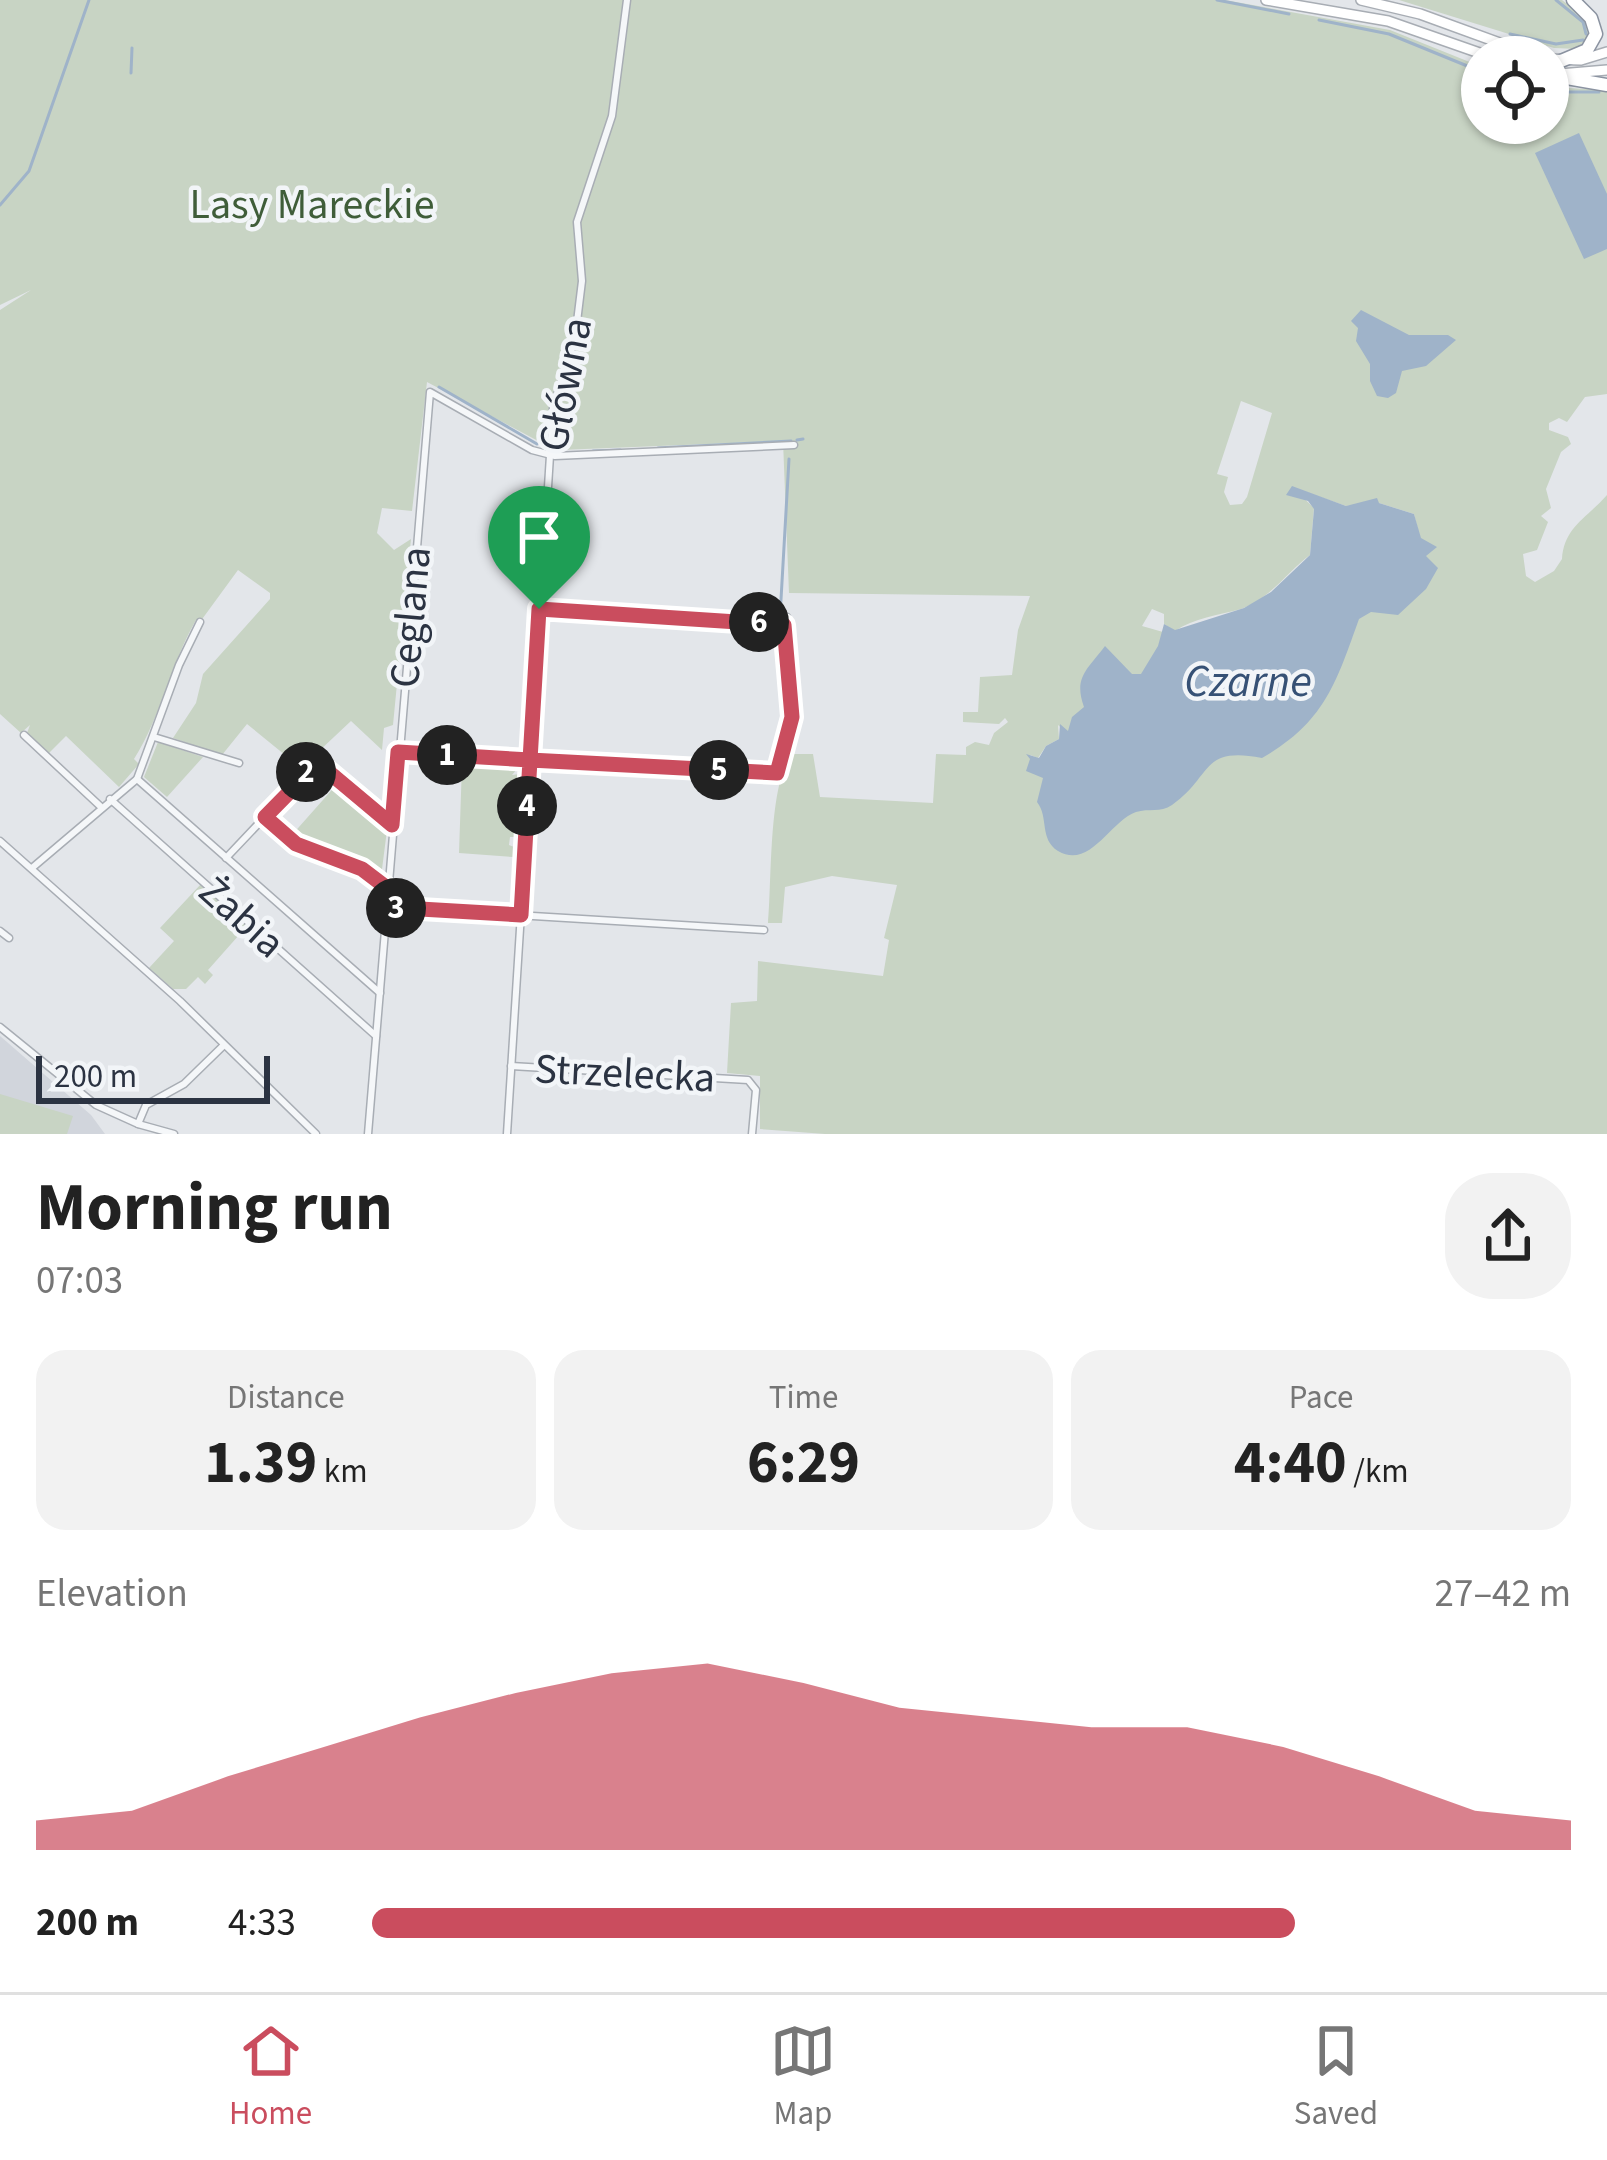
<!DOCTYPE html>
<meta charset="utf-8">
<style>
body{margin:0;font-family:"Source Sans 3",sans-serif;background:#f2f2f2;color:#222;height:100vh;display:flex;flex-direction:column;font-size:45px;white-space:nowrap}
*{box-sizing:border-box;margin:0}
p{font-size:39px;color:#767676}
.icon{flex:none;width:66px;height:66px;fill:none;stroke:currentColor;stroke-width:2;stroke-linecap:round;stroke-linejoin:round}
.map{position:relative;height:1134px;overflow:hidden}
.panel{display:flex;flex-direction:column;background:#fff;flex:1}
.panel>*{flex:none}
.fabs{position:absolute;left:1461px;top:36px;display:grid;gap:24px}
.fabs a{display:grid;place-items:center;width:108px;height:108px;border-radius:50%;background:#fff;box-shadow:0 3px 9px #0004;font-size:60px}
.scale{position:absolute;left:36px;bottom:30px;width:234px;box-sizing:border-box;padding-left:12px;border:6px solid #2b3342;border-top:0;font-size:33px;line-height:42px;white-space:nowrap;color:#2b3342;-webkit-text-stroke:9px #f2f5f8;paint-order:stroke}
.pin{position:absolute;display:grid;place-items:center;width:102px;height:102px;color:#fff;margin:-123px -51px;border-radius:50% 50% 50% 0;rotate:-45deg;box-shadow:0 0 12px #0007}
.pin .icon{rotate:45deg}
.km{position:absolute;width:60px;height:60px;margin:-30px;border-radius:50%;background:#222;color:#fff;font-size:33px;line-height:60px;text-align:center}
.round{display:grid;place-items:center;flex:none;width:126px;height:126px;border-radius:48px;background:#f2f2f2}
.headline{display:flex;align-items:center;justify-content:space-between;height:204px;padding:0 36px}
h1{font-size:66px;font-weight:700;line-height:90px}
.metrics{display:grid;grid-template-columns:repeat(3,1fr);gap:18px;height:204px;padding:12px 36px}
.metrics div{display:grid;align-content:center;border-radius:30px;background:#f2f2f2;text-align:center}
.metrics b{font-size:60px;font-weight:700}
.metrics small{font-size:33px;font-weight:400}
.metrics p{font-size:33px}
.chart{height:336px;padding:24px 36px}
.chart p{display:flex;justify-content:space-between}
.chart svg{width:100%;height:216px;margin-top:12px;fill:#ca4d5e;opacity:.7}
ul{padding:0 36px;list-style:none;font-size:39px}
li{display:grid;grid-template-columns:192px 144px 1fr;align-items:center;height:90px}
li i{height:30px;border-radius:15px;background:#ca4d5e}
.tabs{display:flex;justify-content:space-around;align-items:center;height:168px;border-top:3px solid #e0e0e0;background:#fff;font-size:33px;color:#767676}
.tabs a{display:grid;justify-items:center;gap:6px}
.tabs .selected{color:#ca4d5e}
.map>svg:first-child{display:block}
.built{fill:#d1d5dc}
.green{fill:#c8d4c4;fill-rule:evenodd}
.water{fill:#9fb3c9}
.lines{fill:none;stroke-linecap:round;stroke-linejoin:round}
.stream{stroke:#9fb3c9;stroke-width:3}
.street-casing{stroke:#a8adb4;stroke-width:9}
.secondary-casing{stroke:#a8adb4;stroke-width:12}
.highway-casing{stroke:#8b93a1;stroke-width:15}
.street{stroke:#f5f7f9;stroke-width:6}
.secondary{stroke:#fff;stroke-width:9}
.highway{stroke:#fff;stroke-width:12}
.route-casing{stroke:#fff;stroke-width:24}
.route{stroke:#ca4d5e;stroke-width:15}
.labels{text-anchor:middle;stroke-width:9;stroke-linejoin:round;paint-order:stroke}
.park-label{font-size:42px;fill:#3f5d39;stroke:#f2f5f8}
.street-label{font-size:42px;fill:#2b3342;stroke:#f2f5f8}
.water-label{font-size:45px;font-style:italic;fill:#365175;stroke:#f2f5f8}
</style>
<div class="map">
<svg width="1607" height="1134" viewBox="0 0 1607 1134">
<rect width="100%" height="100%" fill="#e3e6ea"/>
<!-- built -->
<polygon class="built" points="0,1036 91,1115 105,1134 0,1134"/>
<!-- green -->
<g class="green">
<path d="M 0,0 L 1225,0 L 1390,30 L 1482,67 L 1482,123 L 1548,123 L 1548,87 L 1607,90 L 1607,394 L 1585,397 L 1567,422 L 1559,418 L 1549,423 L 1549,430 L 1568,437 L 1571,444 L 1561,452 L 1546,489 L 1551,508 L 1541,516 L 1548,522 L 1537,550 L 1523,554 L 1526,576 L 1535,582 L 1554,571 L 1562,559 C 1564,527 1587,518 1607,495 L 1607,1134 L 825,1134 L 760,1129 L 760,1076 L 727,1073 L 731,1003 L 757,1001 L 758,961 L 883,976 L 889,940 L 884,938 L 897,885 L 832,876 L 785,887 L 782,923 L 768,923 C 772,884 768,779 793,754 L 813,754 L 820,797 L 933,803 L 936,754 L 966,755 L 966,747 L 975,742 L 989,745 L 994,733 L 1008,722 L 1005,718 L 999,724 L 963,722 L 963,712 L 978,712 L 980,677 L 1012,675 L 1018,630 L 1030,596 L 789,593 L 783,441 L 560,450 L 554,440 L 540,442 L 427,382 L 412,511 L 382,508 L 377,533 L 394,550 L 411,539 L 393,725 L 384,728 L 382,750 L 351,721 L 301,768 L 247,724 L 222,755 L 173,738 L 196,703 L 203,674 L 270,599 L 270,593 L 238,570 L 200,622 L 196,620 C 170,665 162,715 134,759 L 139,764 L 119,787 L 66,736 L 49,753 L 27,733 L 30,725 L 21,733 L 0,714 L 0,310 L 31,290 L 0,305 ZM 1241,401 L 1272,413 L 1247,497 L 1242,504 L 1230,505 L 1224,492 L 1228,477 L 1217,474 ZM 1292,487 L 1346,506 L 1379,503 L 1414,514 L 1420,538 L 1428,545 L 1337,641 L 1033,760 L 1030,755 L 1038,758 L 1046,746 L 1059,739 L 1058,725 L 1067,733 L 1159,666 L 1163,632 L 1142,626 L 1152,609 L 1164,614 L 1164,624 L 1175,631 C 1194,618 1218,615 1241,609 C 1270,599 1287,572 1310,555 L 1314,508 Z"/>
<polygon points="1399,0 1562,0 1583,16 1589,36 1577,49 1554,48"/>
<polygon points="158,742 203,757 167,797 144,777"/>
<path d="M 462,764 L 518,768 L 512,775 L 520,774 C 513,798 516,816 514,837 L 510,837 L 509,845 L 514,847 L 513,857 L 459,853 Z"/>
<path d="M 338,783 L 387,830 L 381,877 C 354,857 318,857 291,836 Z"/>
<polygon points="201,884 247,926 208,970 213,975 205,984 198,977 186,989 173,989 149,968 174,941 160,928"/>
<polygon points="0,1094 73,1116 67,1134 0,1134"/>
</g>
<!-- water -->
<g class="water">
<polygon points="1579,133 1607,194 1607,249 1584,259 1535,153"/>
<polygon points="1361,310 1409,335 1448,335 1456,340 1426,366 1402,371 1396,393 1388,398 1377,396 1370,381 1370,364 1356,341 1358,328 1351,321"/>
<path d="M 1292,486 L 1346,506 L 1377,498 L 1379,503 L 1414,514 L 1421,538 L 1437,547 L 1426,556 L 1438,568 L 1426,589 L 1398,615 L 1371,612 L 1359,619 C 1336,683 1325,722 1262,758 C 1200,746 1213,776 1172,805 C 1160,813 1149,808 1136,812 C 1110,821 1090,870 1058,851 C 1039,839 1049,817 1037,802 L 1043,778 L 1026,771 L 1030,759 L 1026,754 L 1039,758 L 1046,746 L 1059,739 L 1060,724 L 1068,731 L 1072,717 L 1084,707 C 1073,677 1088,669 1105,646 L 1132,674 L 1141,674 L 1158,646 L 1164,624 L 1175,630 L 1244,608 L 1271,592 L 1310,555 L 1314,509 L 1308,501 L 1286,495 Z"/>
</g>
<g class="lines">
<!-- stream -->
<g class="stream">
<polyline points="1217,0 1289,14"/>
<polyline points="1556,0 1583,22 1586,34"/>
<polyline points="1319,20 1389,34 1482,72"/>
<polyline points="1510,34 1556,44 1583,40"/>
<polyline points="131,73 132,48"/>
<polyline points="1548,92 1599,92"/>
<polyline points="0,205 29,171 89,0"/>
<polyline points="439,387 537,444"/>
<polyline points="797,440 803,439"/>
<polyline points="658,448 791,441"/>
<polyline points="593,451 620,450"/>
<polyline points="780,617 789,459"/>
</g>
<defs>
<g id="street">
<polyline points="539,609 784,625"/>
<polyline points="24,735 100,806"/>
<polyline points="154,737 239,763"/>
<path d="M 397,753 L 777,773 C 792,717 795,683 784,625 L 787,617"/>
<polyline points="137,779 380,993"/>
<polyline points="110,799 376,1036"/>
<polyline points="264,817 296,845 362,869 387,888"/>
<polyline points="0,841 180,1001 316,1134"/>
<polyline points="226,858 315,764 326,767 392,825"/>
<polyline points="32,868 137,779 179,665 200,622"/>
<polyline points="386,907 764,930"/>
<polyline points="0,931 9,938"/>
<polyline points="0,1027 96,1105 138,1124 146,1105 184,1084 223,1046"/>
<polyline points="511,1066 748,1080 756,1090 752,1134"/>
<polyline points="138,1124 174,1134"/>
<polyline points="368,1134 430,392 532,450 555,456 794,445"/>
<polyline points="507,1134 553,408 575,338 582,281 577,222 612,116 627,0"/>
</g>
<g id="secondary">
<polyline points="1266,0 1388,21 1491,57"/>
<polyline points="1361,0 1420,14 1538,57"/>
<polyline points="1548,59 1581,60 1607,52"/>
<polyline points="1548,75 1607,70"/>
</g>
<g id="highway">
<polyline points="1561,61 1587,50 1596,34 1591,18 1573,0"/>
<polyline points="1561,77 1607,85"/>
</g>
</defs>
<!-- street casing -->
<use href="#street" class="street-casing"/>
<!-- secondary casing -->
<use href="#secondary" class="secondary-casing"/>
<!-- highway casing -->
<use href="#highway" class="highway-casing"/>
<!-- street -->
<use href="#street" class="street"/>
<!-- secondary -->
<use href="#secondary" class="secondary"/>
<!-- highway -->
<use href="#highway" class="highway"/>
</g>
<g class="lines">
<defs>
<polyline id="route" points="539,609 530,760 398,752 392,825 318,763 265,817 296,844 362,869 387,888 386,907 521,915 530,760 777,773 792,717 784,625 539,609"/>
</defs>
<!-- route casing -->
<use href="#route" class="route-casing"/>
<!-- route -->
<use href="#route" class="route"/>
</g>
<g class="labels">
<!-- park labels -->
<g class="park-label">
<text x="312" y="218">Lasy Mareckie</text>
</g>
<!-- street labels -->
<g class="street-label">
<text transform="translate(564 384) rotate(-79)" y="15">Główna</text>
<text transform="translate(409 617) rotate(-85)" y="15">Ceglana</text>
<text transform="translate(243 916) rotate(42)" y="15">Żabia</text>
<text transform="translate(625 1072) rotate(3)" y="15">Strzelecka</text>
</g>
<!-- water labels -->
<g class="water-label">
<text x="1248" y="696">Czarne</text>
</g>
</g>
</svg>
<div class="fabs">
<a><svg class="icon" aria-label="locate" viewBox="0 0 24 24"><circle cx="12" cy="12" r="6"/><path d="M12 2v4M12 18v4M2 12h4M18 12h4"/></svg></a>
</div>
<div class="scale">200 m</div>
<div class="pin" style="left:539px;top:609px;background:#1e9e55"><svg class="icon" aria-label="arrive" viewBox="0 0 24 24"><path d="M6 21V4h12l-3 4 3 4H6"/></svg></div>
<b class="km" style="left:447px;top:755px">1</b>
<b class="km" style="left:306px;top:772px">2</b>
<b class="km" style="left:396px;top:908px">3</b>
<b class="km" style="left:527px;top:806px">4</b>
<b class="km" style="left:719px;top:770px">5</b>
<b class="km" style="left:759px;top:622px">6</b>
</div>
<section class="panel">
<div class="headline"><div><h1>Morning run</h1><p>07:03</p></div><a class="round"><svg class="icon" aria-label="share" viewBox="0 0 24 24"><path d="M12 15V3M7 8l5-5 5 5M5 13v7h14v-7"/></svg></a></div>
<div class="metrics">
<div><p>Distance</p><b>1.39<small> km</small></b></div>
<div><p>Time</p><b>6:29</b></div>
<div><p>Pace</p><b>4:40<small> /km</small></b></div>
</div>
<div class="chart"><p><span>Elevation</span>27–42 m</p>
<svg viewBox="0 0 160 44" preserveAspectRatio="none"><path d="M0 44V38L10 36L20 29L30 23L40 17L50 12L60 8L70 6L80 10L90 15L100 17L110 19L120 19L130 23L140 29L150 36L160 38V44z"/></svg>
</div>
<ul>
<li><b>200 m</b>4:33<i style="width:77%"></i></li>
</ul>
</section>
<nav class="tabs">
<a class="selected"><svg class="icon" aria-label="home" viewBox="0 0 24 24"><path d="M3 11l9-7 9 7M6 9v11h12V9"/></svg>Home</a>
<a><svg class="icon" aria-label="map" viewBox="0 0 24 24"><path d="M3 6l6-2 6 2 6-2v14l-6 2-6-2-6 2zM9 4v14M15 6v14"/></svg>Map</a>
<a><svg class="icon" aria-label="saved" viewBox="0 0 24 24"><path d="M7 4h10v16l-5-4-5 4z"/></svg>Saved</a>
</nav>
